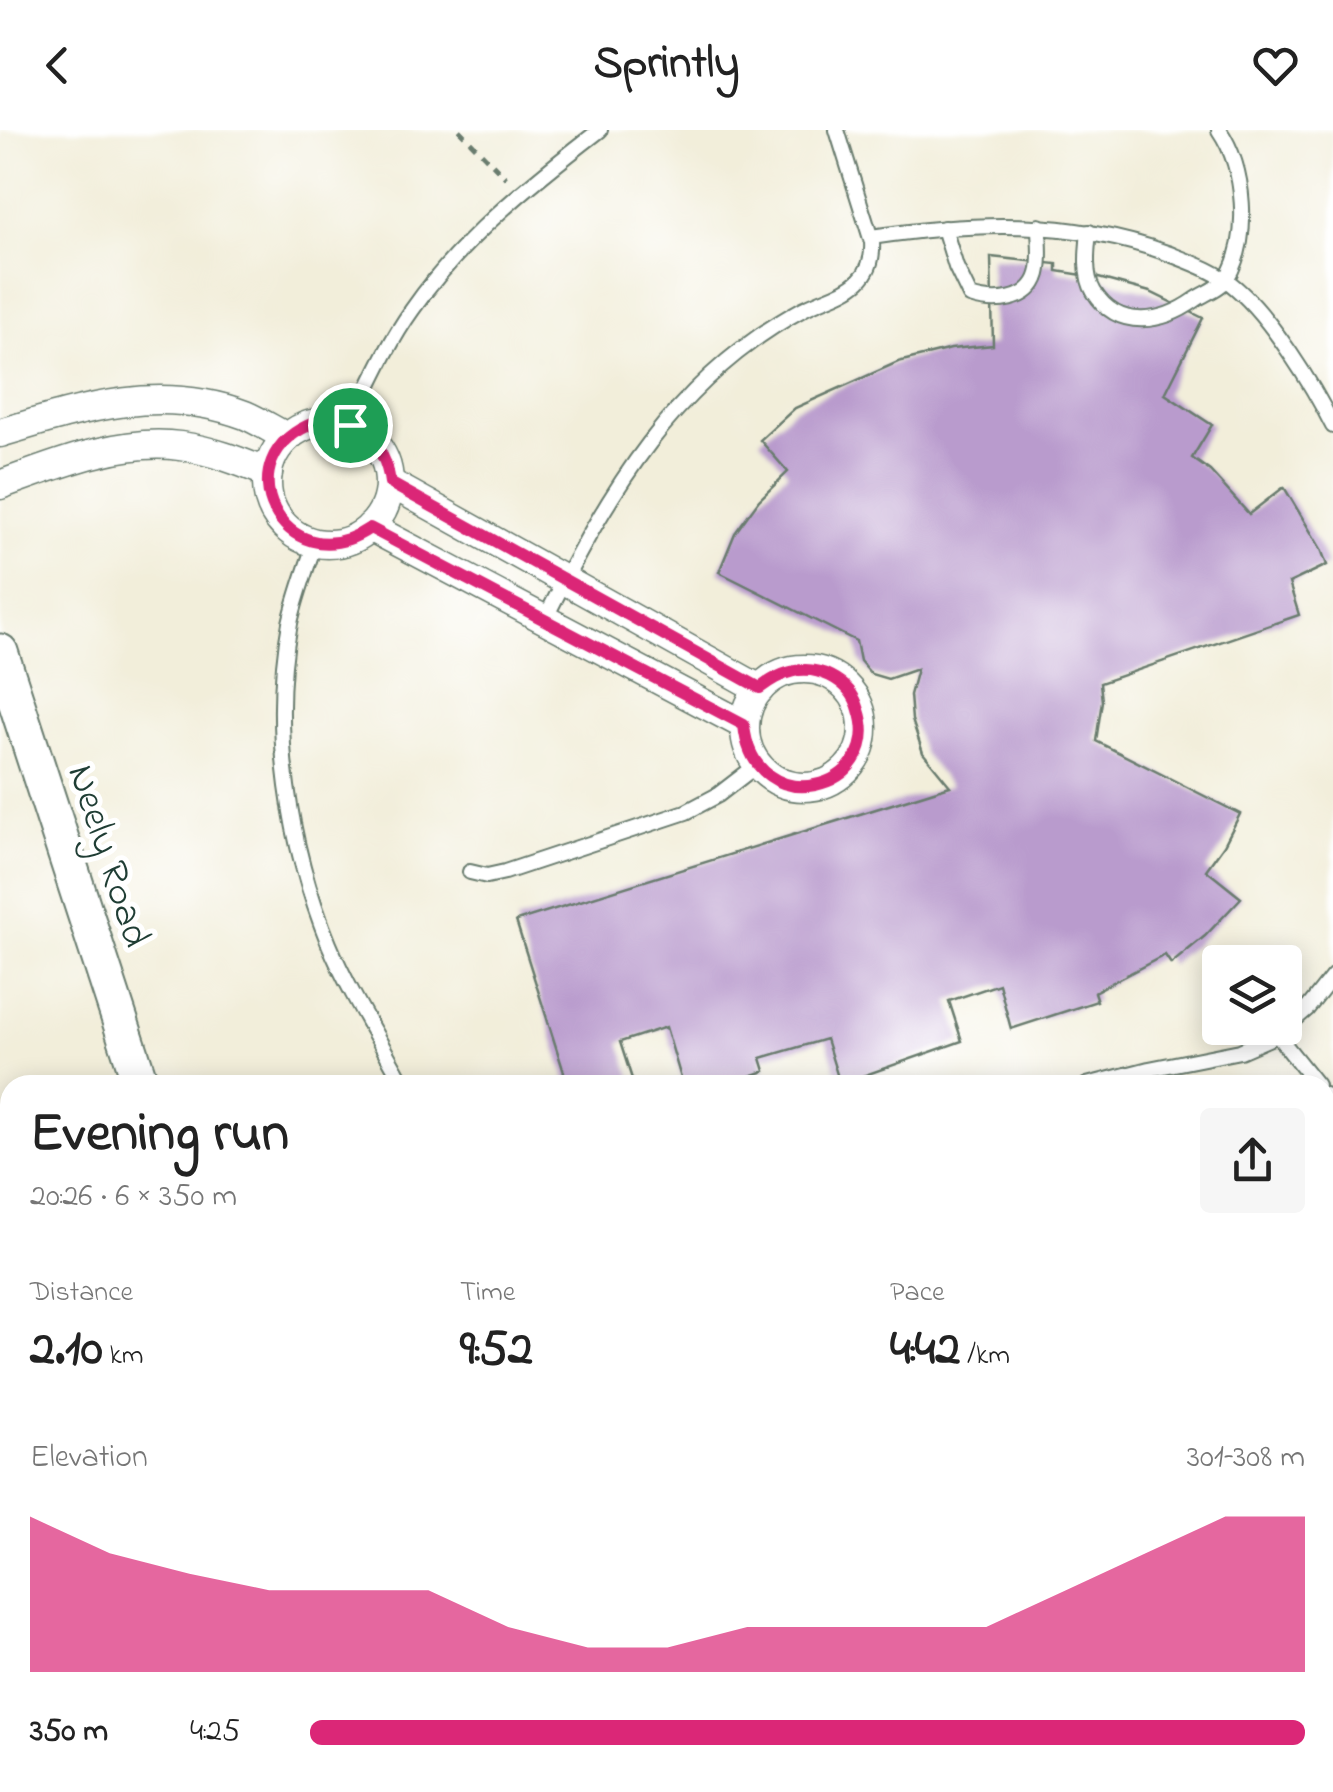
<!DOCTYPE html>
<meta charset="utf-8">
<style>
body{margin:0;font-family:"Indie Flower",sans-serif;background:#f6f6f6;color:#222;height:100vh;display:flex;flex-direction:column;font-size:38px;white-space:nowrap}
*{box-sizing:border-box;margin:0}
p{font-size:32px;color:#767676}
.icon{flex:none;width:55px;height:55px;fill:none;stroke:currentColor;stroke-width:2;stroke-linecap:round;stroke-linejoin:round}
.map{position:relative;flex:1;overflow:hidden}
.sheet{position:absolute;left:0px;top:945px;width:1335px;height:718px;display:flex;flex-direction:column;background:#fff;border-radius:30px 30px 0 0;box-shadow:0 5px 25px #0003}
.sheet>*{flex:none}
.fabs{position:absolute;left:1202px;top:815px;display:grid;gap:20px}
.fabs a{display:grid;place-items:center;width:100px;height:100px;border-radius:10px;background:#fff;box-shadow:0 5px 25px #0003;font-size:50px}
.pin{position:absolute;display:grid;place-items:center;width:85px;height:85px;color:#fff;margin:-42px;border:5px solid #fff;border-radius:50%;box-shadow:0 2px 10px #0007}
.round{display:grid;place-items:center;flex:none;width:105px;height:105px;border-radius:10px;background:#f6f6f6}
.head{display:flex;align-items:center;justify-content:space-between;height:170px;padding:0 30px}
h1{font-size:55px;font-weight:700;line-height:75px}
.figures{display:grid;grid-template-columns:repeat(3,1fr);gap:15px;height:170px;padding:10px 30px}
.figures div{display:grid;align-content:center}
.figures b{font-size:50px;font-weight:700}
.figures small{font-size:28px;font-weight:400}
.figures p{font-size:28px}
.chart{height:280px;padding:20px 30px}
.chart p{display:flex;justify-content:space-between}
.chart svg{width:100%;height:180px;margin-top:10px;fill:#db2777;opacity:.7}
ul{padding:0 30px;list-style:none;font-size:32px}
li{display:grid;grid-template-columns:160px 120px 1fr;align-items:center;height:75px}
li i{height:25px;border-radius:12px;background:#db2777}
header{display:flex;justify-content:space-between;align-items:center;height:130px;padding:0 30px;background:#fff;font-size:45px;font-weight:700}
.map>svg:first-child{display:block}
.building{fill:#b99bcd}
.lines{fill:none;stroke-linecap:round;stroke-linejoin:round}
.service-casing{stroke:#697b6e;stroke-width:18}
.minor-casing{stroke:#697b6e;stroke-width:31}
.tertiary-casing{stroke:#697b6e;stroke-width:39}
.path{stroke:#697b6e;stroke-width:5;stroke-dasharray:8 8;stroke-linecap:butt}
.service{stroke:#fff;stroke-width:14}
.minor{stroke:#fff;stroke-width:28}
.tertiary{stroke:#fff;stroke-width:35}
.rail{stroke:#1f3d34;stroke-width:8}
.route-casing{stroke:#fff;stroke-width:20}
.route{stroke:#db2777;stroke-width:12}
.labels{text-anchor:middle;stroke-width:10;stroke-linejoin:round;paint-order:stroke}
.street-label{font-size:40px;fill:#1f3d34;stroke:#fff}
</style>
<header><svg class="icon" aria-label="back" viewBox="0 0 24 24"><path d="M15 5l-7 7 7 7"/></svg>Sprintly<svg class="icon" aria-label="heart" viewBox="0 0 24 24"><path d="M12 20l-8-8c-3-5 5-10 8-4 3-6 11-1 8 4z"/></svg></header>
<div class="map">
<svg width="1333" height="1662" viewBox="0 0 1333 1662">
<rect width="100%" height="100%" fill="#fff"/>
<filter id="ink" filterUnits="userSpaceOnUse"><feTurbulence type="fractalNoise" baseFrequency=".01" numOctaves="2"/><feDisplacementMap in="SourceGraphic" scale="20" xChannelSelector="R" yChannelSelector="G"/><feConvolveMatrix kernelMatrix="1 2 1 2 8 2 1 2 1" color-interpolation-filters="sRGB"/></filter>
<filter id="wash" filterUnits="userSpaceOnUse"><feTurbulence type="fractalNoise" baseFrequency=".0048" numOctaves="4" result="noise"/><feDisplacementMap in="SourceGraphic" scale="40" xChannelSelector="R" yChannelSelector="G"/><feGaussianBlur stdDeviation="2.25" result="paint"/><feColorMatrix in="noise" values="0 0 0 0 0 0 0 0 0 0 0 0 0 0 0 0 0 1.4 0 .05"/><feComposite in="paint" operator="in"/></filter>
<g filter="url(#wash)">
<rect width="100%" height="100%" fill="#f2eeda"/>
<g id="blocks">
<!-- building -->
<g class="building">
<polygon points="991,127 1057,134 1057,141 1095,147 1150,162 1203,188 1165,264 1212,295 1192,328 1210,341 1249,384 1284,357 1321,419 1327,435 1289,453 1299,485 1100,553 1102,571 1096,611 1240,684 1224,715 1206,740 1241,768 1205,806 1171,834 1165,825 1094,862 1097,871 1011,899 999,854 949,871 962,911 840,954 826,909 761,928 765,941 738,950 740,955 683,955 666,897 620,912 634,955 568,955 516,791 950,656 923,623 912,590 910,565 917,539 888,549 871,544 860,531 856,511 719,442 735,403 759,370 788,342 760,310 795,278 898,232 951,219 993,215"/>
<polygon points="10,1281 10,1365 9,1365 0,1336 0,1284"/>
<polygon points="581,1652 626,1652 629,1662 584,1662"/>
</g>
</g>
</g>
<g filter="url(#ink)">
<use href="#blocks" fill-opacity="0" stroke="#697b6e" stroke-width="2.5"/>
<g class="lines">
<defs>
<g id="service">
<path d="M 944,98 L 956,137 L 970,166 C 994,174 1030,172 1038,144 C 1042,129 1039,111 1039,96"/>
<path d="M 1089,102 C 1087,120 1084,146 1094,162 C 1119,202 1164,192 1195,170 C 1205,163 1221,158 1227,148 C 1251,107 1245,38 1219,0"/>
<path d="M 871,107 C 972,92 1069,88 1167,123 C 1190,132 1217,141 1236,158 C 1271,188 1312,254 1333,296"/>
<path d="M 350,295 C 369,257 387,215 412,180 C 462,108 531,53 600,0"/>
<path d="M 315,413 C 306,439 296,466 290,493 C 270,598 289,716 329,814 C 349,862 379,909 404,955"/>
<path d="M 545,489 C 608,363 674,249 803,179 C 836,162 875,159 872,112 L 837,0"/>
<polyline points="470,742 487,746 505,742 686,682 718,665 757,635"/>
<polyline points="1277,905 1317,955"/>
<polyline points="1087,955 1149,939 1240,921 1277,905 1307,879 1333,846"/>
<polyline points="1325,965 1333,975"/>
<polyline points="1325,1616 1333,1614"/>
<polyline points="1034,1652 1035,1662"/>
<polyline points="1185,1662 1214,1652"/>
</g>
<g id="minor">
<circle cx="328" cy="353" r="61"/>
<path d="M 0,303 C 82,278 160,253 245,285 C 259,291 273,300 287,307"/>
<polyline points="390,353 760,559"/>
<path d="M 0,355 C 55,335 120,308 180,316 C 211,320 239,331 268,343"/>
<polyline points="370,397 744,595"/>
<circle cx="804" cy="598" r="59"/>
</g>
<g id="tertiary">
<polyline points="0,522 141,955"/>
<polyline points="1325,1136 1333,1159"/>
<polyline points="366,1652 369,1662"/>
</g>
</defs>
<!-- service casing -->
<use href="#service" class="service-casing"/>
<!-- minor casing -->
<use href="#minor" class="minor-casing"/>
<!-- tertiary casing -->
<use href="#tertiary" class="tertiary-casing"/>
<!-- path -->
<polyline class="path" points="459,0 506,48"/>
<!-- service -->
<use href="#service" class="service"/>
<!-- minor -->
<use href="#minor" class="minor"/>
<!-- tertiary -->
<use href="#tertiary" class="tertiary"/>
<!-- rail -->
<g class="rail">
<polyline points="1325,1203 1333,1200"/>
<polyline points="0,1634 10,1631"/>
<polyline points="71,1662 81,1652"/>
</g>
</g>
</g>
<g class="lines" filter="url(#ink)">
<defs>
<path id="route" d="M 317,292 C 358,290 385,312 390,353 L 760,558 C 781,542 804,533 830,546 C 844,553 855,565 859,580 C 886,661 753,694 744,595 L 370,398 C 284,456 219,326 317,292 Z"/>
</defs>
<!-- route casing -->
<use href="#route" class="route-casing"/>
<!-- route -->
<use href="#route" class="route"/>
</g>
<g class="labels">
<!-- street labels -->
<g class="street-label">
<text transform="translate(111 725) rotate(72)" y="14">Neely Road</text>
</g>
</g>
</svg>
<div class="fabs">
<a><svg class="icon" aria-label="layers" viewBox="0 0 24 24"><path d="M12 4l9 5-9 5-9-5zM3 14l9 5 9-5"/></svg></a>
</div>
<div class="pin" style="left:350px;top:295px;background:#1e9e55"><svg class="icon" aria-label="arrive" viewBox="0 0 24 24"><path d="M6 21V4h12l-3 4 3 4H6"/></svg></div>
<section class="sheet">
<div class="head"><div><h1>Evening run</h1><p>20:26 · 6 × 350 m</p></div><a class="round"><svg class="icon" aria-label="share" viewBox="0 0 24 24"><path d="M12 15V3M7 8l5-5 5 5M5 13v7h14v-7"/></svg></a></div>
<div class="figures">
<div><p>Distance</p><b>2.10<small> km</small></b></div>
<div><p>Time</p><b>9:52</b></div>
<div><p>Pace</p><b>4:42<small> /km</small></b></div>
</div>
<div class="chart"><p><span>Elevation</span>301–308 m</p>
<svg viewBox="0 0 160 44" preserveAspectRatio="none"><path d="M0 44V6L10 15L20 20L30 24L40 24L50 24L60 33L70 38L80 38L90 33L100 33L110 33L120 33L130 24L140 15L150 6L160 6V44z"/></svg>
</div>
<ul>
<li><b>350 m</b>4:25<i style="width:100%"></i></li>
</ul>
</section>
</div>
